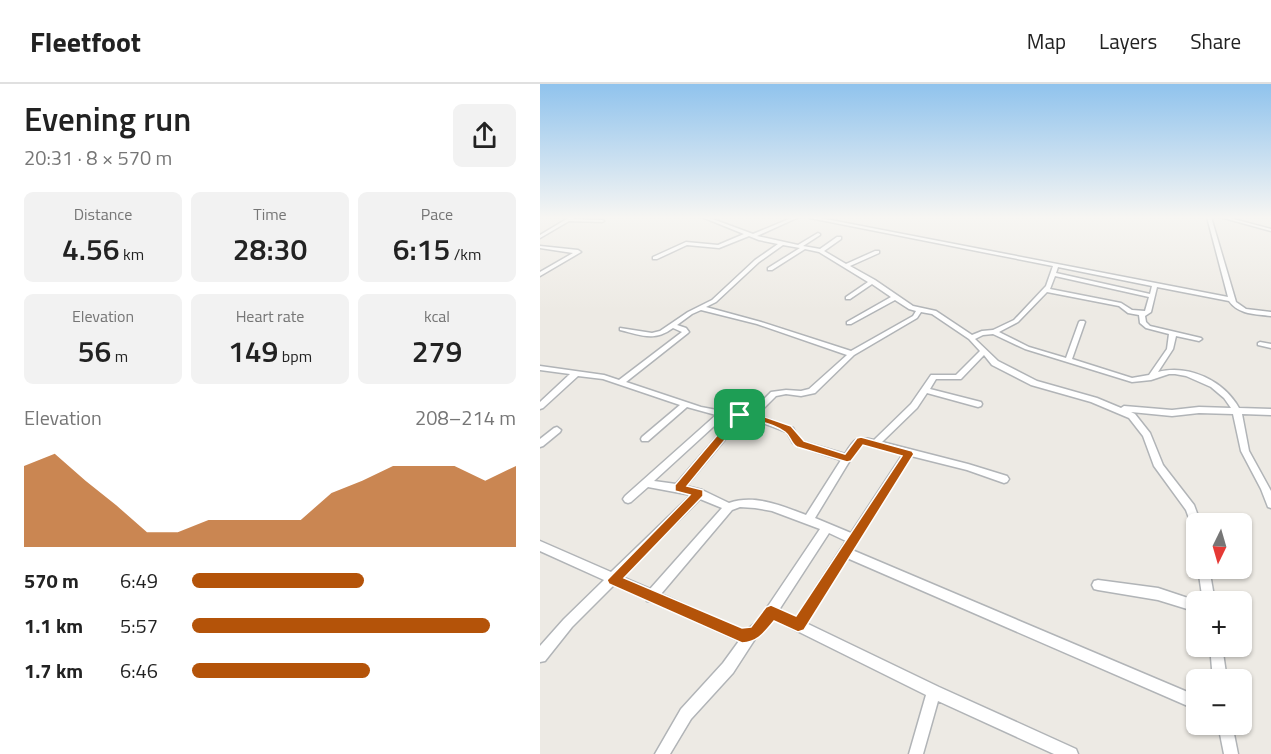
<!DOCTYPE html>
<meta charset="utf-8">
<style>
body{margin:0;font-family:"Titillium Web",sans-serif;background:#f2f2f2;color:#222;height:100vh;display:flex;flex-direction:column;font-size:22px;white-space:nowrap}
*{box-sizing:border-box;margin:0}
p{font-size:20px;color:#767676}
.icon{flex:none;width:33px;height:33px;fill:none;stroke:currentColor;stroke-width:2;stroke-linecap:round;stroke-linejoin:round}
.map{position:relative;flex:1;overflow:hidden}
.side{display:flex;flex-direction:column;background:#fff;width:540px}
.side>*{flex:none}
.needle{width:39px;rotate:185deg}
.controls{position:absolute;left:646px;top:429px;display:grid;gap:12px}
.controls a{display:grid;place-items:center;width:66px;height:66px;border-radius:9px;background:#fff;box-shadow:0 2px 4px #0004;font-size:30px}
.pin{position:absolute;display:grid;place-items:center;width:51px;height:51px;color:#fff;margin:-26px;border-radius:12px;box-shadow:0 3px 9px #0006}
.round{display:grid;place-items:center;flex:none;width:63px;height:63px;border-radius:9px;background:#f2f2f2}
.summary{display:flex;align-items:center;justify-content:space-between;height:102px;padding:0 24px}
h1{font-size:33px;font-weight:600;line-height:45px}
.metrics{display:grid;grid-template-columns:repeat(3,1fr);gap:9px;height:102px;padding:6px 24px}
.metrics div{display:grid;align-content:center;border-radius:9px;background:#f2f2f2;text-align:center}
.metrics b{font-size:30px;font-weight:600}
.metrics small{font-size:16px;font-weight:400}
.metrics p{font-size:16px}
.chart{height:168px;padding:12px 24px}
.chart p{display:flex;justify-content:space-between}
.chart svg{width:100%;height:108px;margin-top:6px;fill:#b45309;opacity:.7}
ul{padding:0 24px;list-style:none;font-size:20px}
li{display:grid;grid-template-columns:96px 72px 1fr;align-items:center;height:45px}
li i{height:15px;border-radius:8px;background:#b45309}
header{display:flex;align-items:center;gap:36px;box-sizing:border-box;height:84px;padding:0 30px;background:#fff;border-bottom:2px solid #e0e0e0}
header strong{font-size:28px}
nav{display:flex;gap:33px;margin-inline-start:auto;font-size:21px}
main{display:flex;flex:1;min-height:0}
.map>svg:first-child{display:block}
.lines{fill:none;stroke-linecap:round;stroke-linejoin:round}
.street-casing{stroke:#b1b4b7;stroke-width:3}
.street{fill:#fff;fill-rule:evenodd}
.route{fill:#b45309;stroke:#fff;stroke-width:1.5;fill-rule:evenodd}
</style>
<header>
<strong>Fleetfoot</strong>
<nav><a>Map</a><a>Layers</a><a>Share</a></nav>
</header>
<main>
<section class="side">
<div class="summary"><div><h1>Evening run</h1><p>20:31 · 8 × 570 m</p></div><a class="round"><svg class="icon" aria-label="share" viewBox="0 0 24 24"><path d="M12 15V3M7 8l5-5 5 5M5 13v7h14v-7"/></svg></a></div>
<div class="metrics">
<div><p>Distance</p><b>4.56<small> km</small></b></div>
<div><p>Time</p><b>28:30</b></div>
<div><p>Pace</p><b>6:15<small> /km</small></b></div>
</div>
<div class="metrics">
<div><p>Elevation</p><b>56<small> m</small></b></div>
<div><p>Heart rate</p><b>149<small> bpm</small></b></div>
<div><p>kcal</p><b>279</b></div>
</div>
<div class="chart"><p><span>Elevation</span>208–214 m</p>
<svg viewBox="0 0 160 44" preserveAspectRatio="none"><path d="M0 44V11L10 6L20 17L30 27L40 38L50 38L60 33L70 33L80 33L90 33L100 22L110 17L120 11L130 11L140 11L150 17L160 11V44z"/></svg>
</div>
<ul>
<li><b>570 m</b>6:49<i style="width:53%"></i></li>
<li><b>1.1 km</b>5:57<i style="width:92%"></i></li>
<li><b>1.7 km</b>6:46<i style="width:55%"></i></li>
</ul>
</section>
<div class="map">
<svg width="731" height="670" viewBox="0 0 731 670">
<rect width="100%" height="100%" fill="#edeae4"/>
<g class="lines">
<defs>
<g id="street">
<polygon points="30,133 35,133 33,135 62,136 64,137 62,138 29,137 0,154 0,151"/>
<path d="M 162,133 L 167,133 L 213,150 L 254,133 L 259,133 L 217,152 L 258,161 L 278,149 L 280,150 L 280,151 L 263,162 L 280,165 L 297,153 L 301,153 L 301,155 L 284,167 L 306,180 L 335,167 L 339,167 L 339,169 L 310,182 L 335,196 L 373,222 L 396,227 L 432,251 L 442,247 L 453,246 L 474,236 L 506,202 L 513,182 L 270,134 L 268,133 L 275,133 L 688,213 L 667,133 L 671,133 L 696,218 L 706,225 L 731,228 L 731,232 C 716,230 699,231 689,217 L 617,203 L 611,228 L 605,232 L 606,238 L 610,242 L 661,254 L 662,255 L 659,257 L 636,252 L 633,265 L 618,288 C 649,280 684,297 699,324 L 731,325 L 731,331 L 702,330 L 709,367 L 731,407 L 731,424 L 728,423 L 721,405 L 701,367 L 693,330 L 659,329 L 632,332 L 591,328 L 595,330 L 610,349 L 623,381 L 654,421 L 661,440 L 657,440 L 657,446 L 653,445 L 646,426 L 614,382 L 603,352 L 589,334 L 551,318 L 491,301 L 452,281 L 444,271 L 421,295 L 396,295 L 390,305 L 441,318 L 442,320 L 441,322 L 438,323 L 387,309 L 377,324 L 342,358 L 428,380 L 467,392 L 469,395 L 467,398 L 464,399 L 427,386 L 371,372 L 312,466 L 657,612 L 657,626 L 307,474 L 266,539 L 399,603 L 536,665 L 538,670 L 514,670 L 398,617 L 383,670 L 369,670 L 386,611 L 233,535 L 226,545 L 215,555 L 193,589 L 151,635 L 130,670 L 115,670 L 141,625 L 183,579 L 199,557 L 113,518 L 107,517 L 106,515 L 74,501 L 32,543 L 5,577 L 0,578 L 0,562 L 24,535 L 64,496 L 0,467 L 0,457 L 71,488 L 151,411 L 108,403 L 91,418 L 88,419 L 85,418 L 83,415 L 85,412 L 176,331 L 147,323 L 108,357 L 102,357 L 101,355 L 102,353 L 140,321 L 63,295 L 38,292 L 3,324 L 0,325 L 0,318 L 30,290 L 0,286 L 0,282 L 64,291 L 79,296 L 142,248 L 133,244 C 114,258 101,251 80,246 L 80,244 L 112,249 L 120,247 L 148,228 L 172,216 L 215,176 L 238,160 L 219,156 L 209,152 L 179,164 L 147,161 L 117,175 L 113,175 L 113,173 L 146,158 L 178,161 L 204,150 ZM 243,161 L 260,164 L 228,184 L 228,186 L 232,186 L 265,165 L 279,168 L 328,198 L 306,213 L 306,215 L 310,215 L 332,200 L 351,213 L 307,238 L 307,240 L 311,240 L 355,216 L 369,225 L 376,227 L 373,232 L 311,267 L 221,238 L 166,223 L 176,218 L 219,178 ZM 518,183 L 612,202 L 610,210 L 516,189 ZM 515,192 L 609,213 L 605,227 L 592,226 L 581,219 L 510,205 ZM 507,208 L 579,222 L 588,229 L 599,231 L 600,239 L 606,244 L 629,250 L 627,265 L 609,291 L 592,294 L 532,275 L 545,238 L 544,237 L 540,237 L 539,238 L 526,274 L 489,263 L 459,248 L 478,238 ZM 161,226 L 217,240 L 307,271 L 269,305 L 261,307 L 246,306 L 231,308 L 209,330 L 182,327 L 161,323 L 86,298 L 148,249 L 149,248 L 146,244 L 137,241 L 152,230 ZM 381,228 L 392,230 L 429,255 L 440,267 L 416,291 L 391,291 L 371,320 L 334,356 C 316,352 314,355 305,370 L 264,358 L 259,355 L 253,344 L 217,331 L 236,312 L 246,310 L 261,312 L 275,309 L 314,271 L 377,234 ZM 453,250 L 485,265 L 592,298 L 611,296 L 629,290 L 635,290 L 646,292 L 671,303 L 684,314 L 691,324 L 659,323 L 632,326 L 584,322 L 581,324 L 557,314 L 497,297 L 458,277 L 435,255 L 443,251 ZM 184,333 L 193,334 L 136,400 L 114,397 ZM 202,335 L 215,336 L 247,348 L 253,359 L 258,362 L 301,376 L 266,431 C 242,422 215,410 189,419 L 162,406 L 146,402 ZM 323,359 L 363,370 L 311,449 L 275,434 L 318,363 ZM 160,415 L 182,424 L 110,505 L 82,493 ZM 200,423 L 215,424 L 232,427 L 280,445 L 218,537 L 208,545 L 202,546 L 121,510 L 192,426 ZM 289,449 L 306,457 L 256,534 L 239,526 Z"/>
<polygon points="680,133 686,133 731,145 731,147"/>
<polygon points="0,162 38,166 41,168 0,192 0,188 33,169 0,164"/>
<polygon points="720,258 731,260 731,264 718,261 718,259"/>
<polygon points="17,343 21,346 20,348 3,362 0,363 0,355 14,344"/>
<polygon points="658,484 669,484 675,518 663,518"/>
<polygon points="558,496 618,504 660,518 657,518 657,528 618,516 558,506 554,505 552,501 554,497"/>
<polygon points="670,562 682,562 687,596 673,596"/>
<polygon points="678,640 692,640 698,670 684,670"/>
</g>
</defs>
<!-- street casing -->
<use href="#street" class="street-casing"/>
<!-- street -->
<use href="#street" class="street"/>
</g>
<!-- sky -->
<linearGradient id="sky" x2="0" y2="1"><stop stop-color="#90c3ed"/><stop offset="0.59" stop-color="#f7f6f3"/><stop offset="1" stop-color="#f7f6f3" stop-opacity="0"/></linearGradient>
<rect width="731" height="226" fill="url(#sky)"/>
<!-- route -->
<path class="route" d="M 200,328 L 216,330 L 251,342 L 264,357 L 305,370 L 317,354 L 321,353 L 372,367 L 374,370 L 264,546 L 258,548 L 234,537 C 224,549 218,558 202,559 L 69,500 L 67,496 L 150,411 L 135,407 L 135,401 L 196,329 ZM 202,335 C 216,336 233,340 245,348 C 251,352 250,359 257,363 L 307,378 L 311,377 L 323,361 L 362,372 L 256,532 L 231,521 L 226,523 L 211,543 L 202,544 L 84,494 L 163,412 L 163,406 L 147,402 Z"/>
</svg>
<div class="controls">
<a><svg class="needle" viewBox="-14 -14 28 28"><path d="M0-13l5 13h-10z" fill="#e53935"/><path d="M0 13l5-13h-10z" fill="#767676"/></svg></a>
<a>+</a>
<a>−</a>
</div>
<div class="pin" style="left:200px;top:331px;background:#1e9e55"><svg class="icon" aria-label="arrive" viewBox="0 0 24 24"><path d="M6 21V4h12l-3 4 3 4H6"/></svg></div>
</div>
</main>
